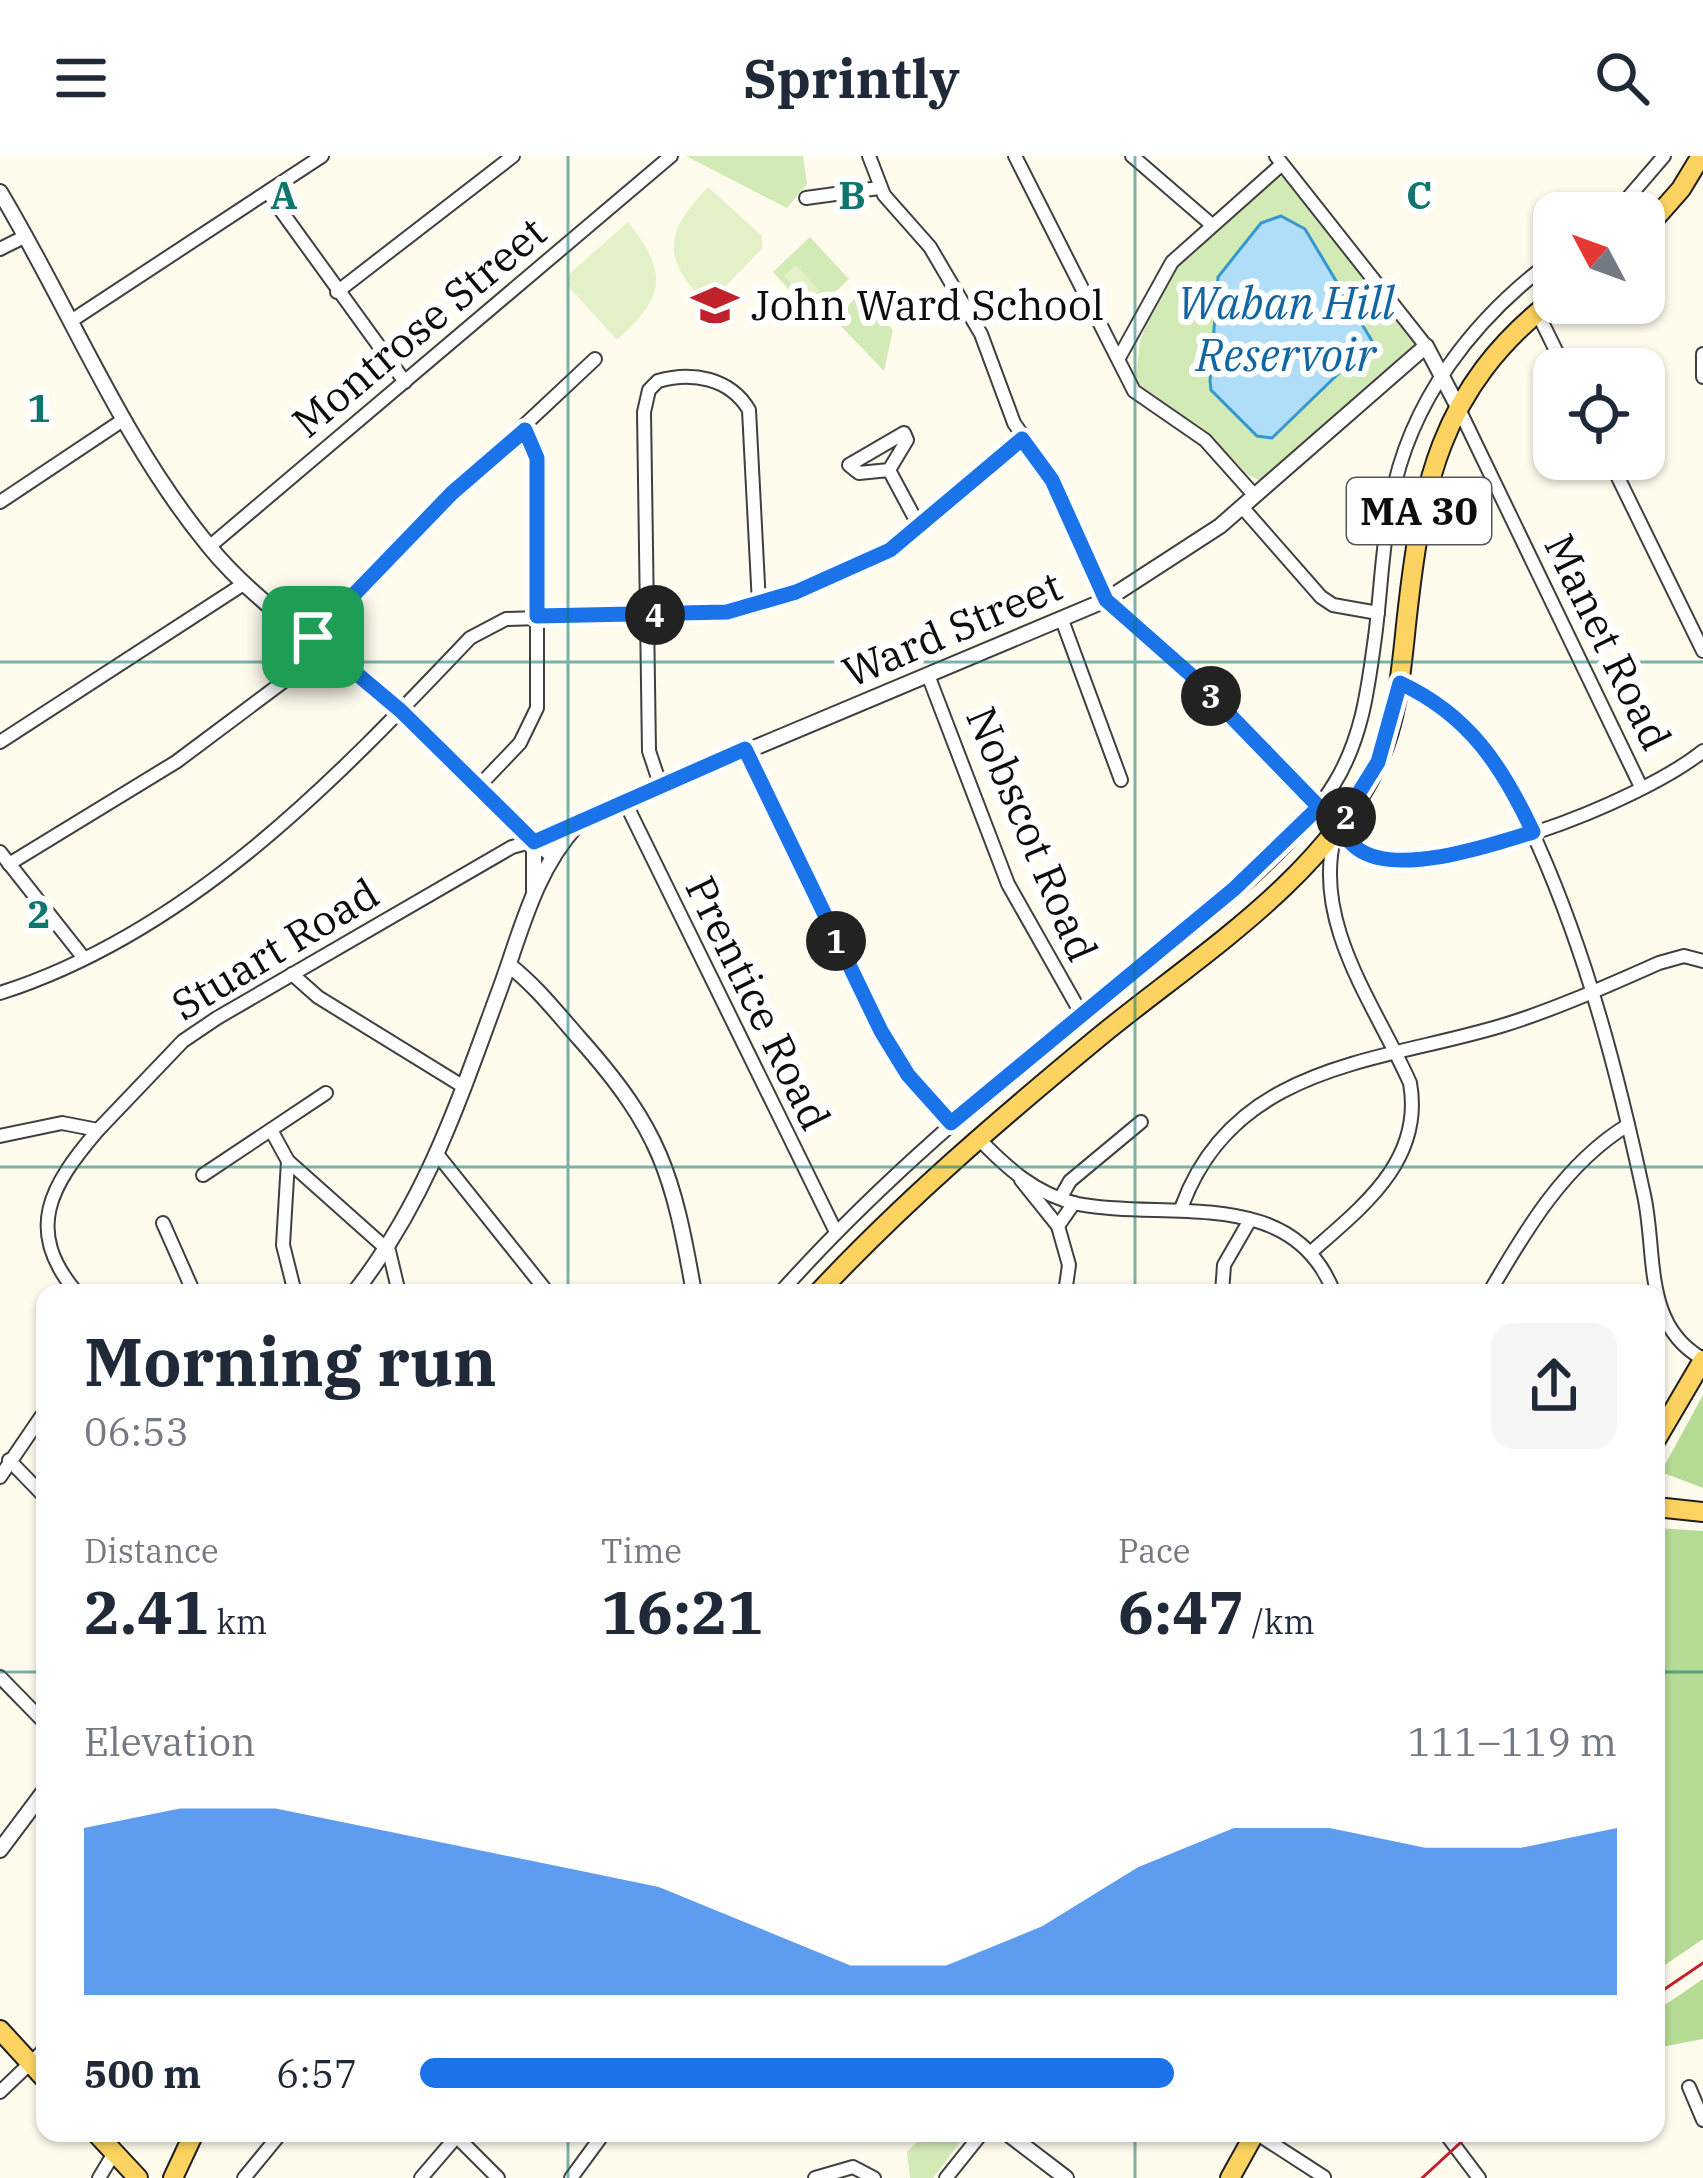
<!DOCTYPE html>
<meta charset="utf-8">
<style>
body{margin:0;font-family:"IBM Plex Serif",serif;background:#f6f6f7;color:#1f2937;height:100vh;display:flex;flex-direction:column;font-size:45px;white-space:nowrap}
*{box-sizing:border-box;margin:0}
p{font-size:39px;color:#747a83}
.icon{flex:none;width:66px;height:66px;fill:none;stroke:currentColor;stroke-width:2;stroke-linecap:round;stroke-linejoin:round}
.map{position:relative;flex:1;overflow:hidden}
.drawer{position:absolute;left:36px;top:1128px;width:1629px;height:858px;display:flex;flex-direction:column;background:#fff;border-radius:24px;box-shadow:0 3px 9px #0004}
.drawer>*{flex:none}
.needle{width:78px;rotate:311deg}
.controls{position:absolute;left:1533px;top:36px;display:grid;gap:24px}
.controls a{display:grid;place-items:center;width:132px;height:132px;border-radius:24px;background:#fff;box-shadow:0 3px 9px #0004;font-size:60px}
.pin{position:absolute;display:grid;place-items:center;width:102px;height:102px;color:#fff;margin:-51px;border-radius:24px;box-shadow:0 6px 18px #0006}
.km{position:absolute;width:60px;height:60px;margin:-30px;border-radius:50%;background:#222;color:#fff;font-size:33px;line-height:60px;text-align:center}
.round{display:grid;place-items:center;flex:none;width:126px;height:126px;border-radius:24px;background:#f6f6f7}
.overview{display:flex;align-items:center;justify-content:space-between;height:204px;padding:0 48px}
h1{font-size:66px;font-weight:800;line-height:90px}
.stats{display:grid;grid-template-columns:repeat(3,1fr);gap:18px;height:204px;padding:12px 48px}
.stats div{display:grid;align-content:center}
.stats b{font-size:60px;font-weight:800}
.stats small{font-size:33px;font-weight:400}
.stats p{font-size:33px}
.chart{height:336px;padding:24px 48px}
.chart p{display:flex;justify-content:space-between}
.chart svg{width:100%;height:216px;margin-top:12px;fill:#1a73e8;opacity:.7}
ul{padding:0 48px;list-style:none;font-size:39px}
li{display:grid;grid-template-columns:192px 144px 1fr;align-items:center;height:90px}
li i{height:30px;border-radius:15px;background:#1a73e8}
header{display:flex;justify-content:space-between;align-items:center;height:156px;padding:0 48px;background:#fff;font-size:54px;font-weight:800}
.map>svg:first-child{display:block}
.green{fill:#d2eab6}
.forest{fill:#b6db95}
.pitch{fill:#e4f1c8}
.water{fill:#b0def8;stroke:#3696d0;stroke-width:3}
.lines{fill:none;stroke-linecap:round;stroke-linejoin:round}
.minor-casing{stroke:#404040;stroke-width:16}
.tertiary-casing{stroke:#404040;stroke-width:18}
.primary-casing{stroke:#1e1e1e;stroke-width:22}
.minor{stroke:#fff;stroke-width:12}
.tertiary{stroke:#fff;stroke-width:14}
.primary{stroke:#fcd360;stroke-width:18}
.tram{stroke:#c0222c;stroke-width:3}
.route-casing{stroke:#fff;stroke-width:24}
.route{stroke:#1a73e8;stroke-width:15}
.grid{fill:none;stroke:#0f766e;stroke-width:3;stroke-opacity:0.55}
.labels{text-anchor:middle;stroke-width:12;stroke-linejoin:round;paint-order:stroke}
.shield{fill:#fff;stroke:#565656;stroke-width:3}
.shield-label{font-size:39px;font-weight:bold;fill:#0d0d0d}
.poi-label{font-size:42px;fill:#0d0d0d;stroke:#fff;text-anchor:start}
.street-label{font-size:42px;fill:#0d0d0d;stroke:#fff}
.water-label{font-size:45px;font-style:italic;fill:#1366a2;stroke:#fff}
.grid-label{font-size:39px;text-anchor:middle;font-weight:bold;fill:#0f766e;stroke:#fff;stroke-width:12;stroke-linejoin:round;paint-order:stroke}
</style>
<header><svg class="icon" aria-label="menu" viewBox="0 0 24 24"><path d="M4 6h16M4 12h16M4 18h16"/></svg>Sprintly<svg class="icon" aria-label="search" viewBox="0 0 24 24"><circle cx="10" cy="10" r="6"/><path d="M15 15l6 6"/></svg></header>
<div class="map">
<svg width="1703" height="2022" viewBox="0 0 1703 2022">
<rect width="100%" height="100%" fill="#fffbed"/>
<!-- green -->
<g class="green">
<polygon points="686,0 803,0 807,28 787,52"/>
<polygon points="1277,21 1285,21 1415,188 1261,325 1248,319 1204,273 1143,234 1136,221 1140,184 1168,118"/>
<polygon points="810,81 849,123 811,158 773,116"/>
<polygon points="861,137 893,174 884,215 834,163"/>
<polygon points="926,1977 967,1977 933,2022 910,2022 907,1996"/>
</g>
<!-- forest -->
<g class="forest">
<polygon points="1703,1239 1703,1332 1661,1316"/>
<polygon points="1656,1372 1703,1375 1703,1783 1656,1815"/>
<polygon points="1703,1823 1703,1883 1656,1892 1656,1855"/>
</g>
<!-- pitch -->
<g class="pitch">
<path d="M 708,31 L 762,80 L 762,93 L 707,149 C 662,102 663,78 708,31 Z"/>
<path d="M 628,66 C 669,118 665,140 617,184 L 568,130 L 569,118 Z"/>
<polygon points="796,109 820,135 808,146 784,120"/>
</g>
<!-- water -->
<polygon class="water" points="1281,60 1305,73 1372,185 1272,282 1257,280 1211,234 1210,225 1218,121 1261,67"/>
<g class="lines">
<defs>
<g id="minor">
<path d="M 869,0 L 884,39 L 930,91 L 981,178 L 1014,267 L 1053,324 L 1106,444 L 1191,519 L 1360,694 C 1437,728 1641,645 1703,595"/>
<polyline points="1015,0 1134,235 1205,284 1255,340"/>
<polyline points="1132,0 1212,69"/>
<polyline points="1276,0 1426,190"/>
<polyline points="269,38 405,226"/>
<polyline points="806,42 879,32"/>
<polyline points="1615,57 1664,0"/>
<polyline points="0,93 26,80"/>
<polyline points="337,136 513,0"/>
<polyline points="1537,156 1565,213"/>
<polyline points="74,163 322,0"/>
<polyline points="1703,198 1703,221"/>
<polyline points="1120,200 1172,106 1281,9"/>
<polyline points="1458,251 1641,631"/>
<polyline points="1609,303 1703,495"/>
<polyline points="889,314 859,317 849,309 904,277 907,284 889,314 919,370"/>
<polyline points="0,346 123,264"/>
<polyline points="1243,352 1321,441 1333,449 1378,457"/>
<polyline points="209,391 671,0"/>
<polyline points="1062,464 1121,624"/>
<polyline points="313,481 452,337 595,203"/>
<polyline points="928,519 1008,728 1082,859"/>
<path d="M 1400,527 C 1434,542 1463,564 1487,592 C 1511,620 1524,656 1538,689 C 1588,802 1618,919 1644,1039 C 1657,1098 1642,1169 1703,1203"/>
<polyline points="0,586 245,427"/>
<polyline points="745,594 881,875 908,919 951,967"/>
<path d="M 660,628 L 649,595 L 644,256 L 649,234 L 658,225 C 692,215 730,222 749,254 L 759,448"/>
<polyline points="479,630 520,587 537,552 537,302 525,274"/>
<polyline points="624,644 836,1076"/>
<polyline points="0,696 83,801"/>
<polyline points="9,708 176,606 327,493"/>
<polyline points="292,818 318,841 464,931"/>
<path d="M 0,837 C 191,776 336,623 470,482 L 506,463 L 727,456 L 795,436 L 890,394 L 1022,283"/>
<polyline points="271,974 288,1005 389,1095 399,1137"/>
<polyline points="0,980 62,967 98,974 183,885 217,862 512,691 534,685"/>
<path d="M 978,982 C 1006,1011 1036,1039 1078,1048 C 1166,1065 1293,1028 1334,1137"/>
<polyline points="437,998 548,1137"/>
<polyline points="288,1005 283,1089 295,1137"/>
<polyline points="203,1019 326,937"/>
<polyline points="1021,1024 1058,1070"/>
<polyline points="1061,1041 1070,1025 1141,966"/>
<path d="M 1182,1050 C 1235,906 1384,906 1504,869 C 1556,853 1609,829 1659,807 L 1684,800 L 1703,805"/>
<polyline points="163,1067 194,1137"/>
<path d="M 1310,1097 C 1362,1051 1424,1005 1410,927 C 1377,852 1311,767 1335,679"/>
<path d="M 77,1137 C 23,1074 51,1029 98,974"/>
<path d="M 780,1137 C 877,1028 988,935 1102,843 C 1176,783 1284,710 1334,628 C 1362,583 1368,533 1375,481 C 1381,436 1382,390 1391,346 C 1409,245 1474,162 1554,103"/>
<polyline points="1065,1137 1069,1109 1058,1070 1074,1047"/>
<polyline points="1222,1137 1224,1109 1250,1064"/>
<path d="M 1489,1137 C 1525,1075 1565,1007 1628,969"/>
<polyline points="9,1304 45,1341"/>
<polyline points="0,1321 45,1255"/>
<polyline points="0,1521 45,1567"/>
<polyline points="1689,1931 1703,1964"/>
<polyline points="0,1936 45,1893"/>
<polyline points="453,1977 498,2022"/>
<polyline points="1256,1977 1324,2021"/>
<polyline points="1445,1977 1479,2022"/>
<polyline points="99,2022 114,1997"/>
<polyline points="244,2022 281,1977"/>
<polyline points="421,2022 457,1980"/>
<polyline points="571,2022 604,1977"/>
<polyline points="815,2022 853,2011 874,2022"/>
<polyline points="946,2022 982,1977"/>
</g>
<g id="tertiary">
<path d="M 0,36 C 70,153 121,283 208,389 C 258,452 341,501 402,555 C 454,602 498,657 553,700"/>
<polyline points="534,734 534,685 540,682 1106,444 1220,370 1426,190 1458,251"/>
<path d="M 509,809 C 536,830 557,857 579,882 C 661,974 673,1018 694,1137"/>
<path d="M 354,1137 C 427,1044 459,944 500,833 C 521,776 534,716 577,669"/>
<polyline points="0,1694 45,1634"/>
<polyline points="1007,1977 1066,2022"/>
</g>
<g id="primary">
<polyline points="1644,75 1681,33 1701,0"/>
<path d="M 818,1137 C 905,1044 1001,962 1099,881 C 1195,802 1321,725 1376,610 C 1397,565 1401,518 1406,469 C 1421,332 1438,233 1554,143"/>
<polyline points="1656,1284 1703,1204"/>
<polyline points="1656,1351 1703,1356"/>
<polyline points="0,1874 45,1923"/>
<polyline points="96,1977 138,2022"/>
<polyline points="173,2022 194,1977"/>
<polyline points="1230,2022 1255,1977"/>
</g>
</defs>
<!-- minor casing -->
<use href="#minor" class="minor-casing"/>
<!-- tertiary casing -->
<use href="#tertiary" class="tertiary-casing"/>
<!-- primary casing -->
<use href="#primary" class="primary-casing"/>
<!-- minor -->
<use href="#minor" class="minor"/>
<!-- tertiary -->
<use href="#tertiary" class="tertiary"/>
<!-- primary -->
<use href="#primary" class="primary"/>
<!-- tram -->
<g class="tram">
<polyline points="1656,1839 1703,1807"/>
<polyline points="1422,2022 1471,1977"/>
</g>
</g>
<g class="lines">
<defs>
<path id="route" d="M 313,481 L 401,555 L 534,686 L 745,593 L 881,875 L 908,919 L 951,967 L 1234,733 L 1319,651 L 1337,672 L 1378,606 L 1400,527 C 1469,559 1502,610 1533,676 C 1492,689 1397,721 1358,693 C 1343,682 1331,665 1319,651 L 1191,519 L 1106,444 L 1052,324 L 1022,283 L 890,394 L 796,436 L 727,456 L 537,460 L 537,302 L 525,274 L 452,337 L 313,481"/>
</defs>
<!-- route casing -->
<use href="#route" class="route-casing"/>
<!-- route -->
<use href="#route" class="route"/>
</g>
<!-- grid -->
<path class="grid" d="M 568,0 L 568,1137M 1135,0 L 1135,1137M 0,506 L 1703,506M 0,1011 L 1703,1011M 0,1516 L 45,1516M 1656,1516 L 1703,1516M 568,1977 L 568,2022M 1135,1977 L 1135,2022"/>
<!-- icons -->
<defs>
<symbol id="school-bare" viewBox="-9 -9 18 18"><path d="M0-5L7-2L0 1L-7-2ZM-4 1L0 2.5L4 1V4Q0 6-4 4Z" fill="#c0222c" stroke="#fff" stroke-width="2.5" paint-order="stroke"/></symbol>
</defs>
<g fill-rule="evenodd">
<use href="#school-bare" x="682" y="116" width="66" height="66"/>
</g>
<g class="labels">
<!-- shield labels -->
<rect class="shield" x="1347" y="322" width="144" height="66" rx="9"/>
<g class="shield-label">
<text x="1419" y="369">MA 30</text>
</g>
<!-- poi labels -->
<g class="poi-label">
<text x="751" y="164">John Ward School</text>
</g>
<!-- street labels -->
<g class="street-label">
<text transform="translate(419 171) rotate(-40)" y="15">Montrose Street</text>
<text transform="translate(952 473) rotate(-23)" y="15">Ward Street</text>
<text transform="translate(1608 486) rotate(64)" y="15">Manet Road</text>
<text transform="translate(1032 678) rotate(67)" y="15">Nobscot Road</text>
<text transform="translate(275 793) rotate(-31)" y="15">Stuart Road</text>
<text transform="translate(758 847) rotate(64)" y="15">Prentice Road</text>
</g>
<!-- water labels -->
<g class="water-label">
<text x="1286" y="163">Waban Hill<tspan x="1286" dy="52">Reservoir</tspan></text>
</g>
</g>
<g class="grid-label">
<text x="284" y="53">A</text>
<text x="852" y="53">B</text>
<text x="1419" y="53">C</text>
<text x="39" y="266">1</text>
<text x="39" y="772">2</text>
</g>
</svg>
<div class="controls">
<a><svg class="needle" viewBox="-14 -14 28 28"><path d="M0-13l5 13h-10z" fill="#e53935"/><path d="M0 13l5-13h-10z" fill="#747a83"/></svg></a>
<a><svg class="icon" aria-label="locate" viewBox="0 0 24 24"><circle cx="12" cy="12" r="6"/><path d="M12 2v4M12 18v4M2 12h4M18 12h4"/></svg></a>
</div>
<div class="pin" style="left:313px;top:481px;background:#1e9e55"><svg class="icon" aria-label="arrive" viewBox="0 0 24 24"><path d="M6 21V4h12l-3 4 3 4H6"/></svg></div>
<b class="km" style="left:836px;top:785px">1</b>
<b class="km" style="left:1346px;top:661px">2</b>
<b class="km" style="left:1211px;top:540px">3</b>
<b class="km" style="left:655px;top:459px">4</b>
<section class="drawer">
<div class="overview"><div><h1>Morning run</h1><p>06:53</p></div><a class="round"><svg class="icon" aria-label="share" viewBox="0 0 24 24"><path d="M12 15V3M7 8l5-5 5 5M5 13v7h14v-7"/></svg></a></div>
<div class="stats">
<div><p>Distance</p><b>2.41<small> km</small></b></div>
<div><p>Time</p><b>16:21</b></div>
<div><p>Pace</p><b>6:47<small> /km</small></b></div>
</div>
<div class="chart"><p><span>Elevation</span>111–119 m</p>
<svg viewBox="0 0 160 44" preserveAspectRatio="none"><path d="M0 44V10L10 6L20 6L30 10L40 14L50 18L60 22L70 30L80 38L90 38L100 30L110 18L120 10L130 10L140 14L150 14L160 10V44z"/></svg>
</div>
<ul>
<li><b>500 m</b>6:57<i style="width:63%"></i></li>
</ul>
</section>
</div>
